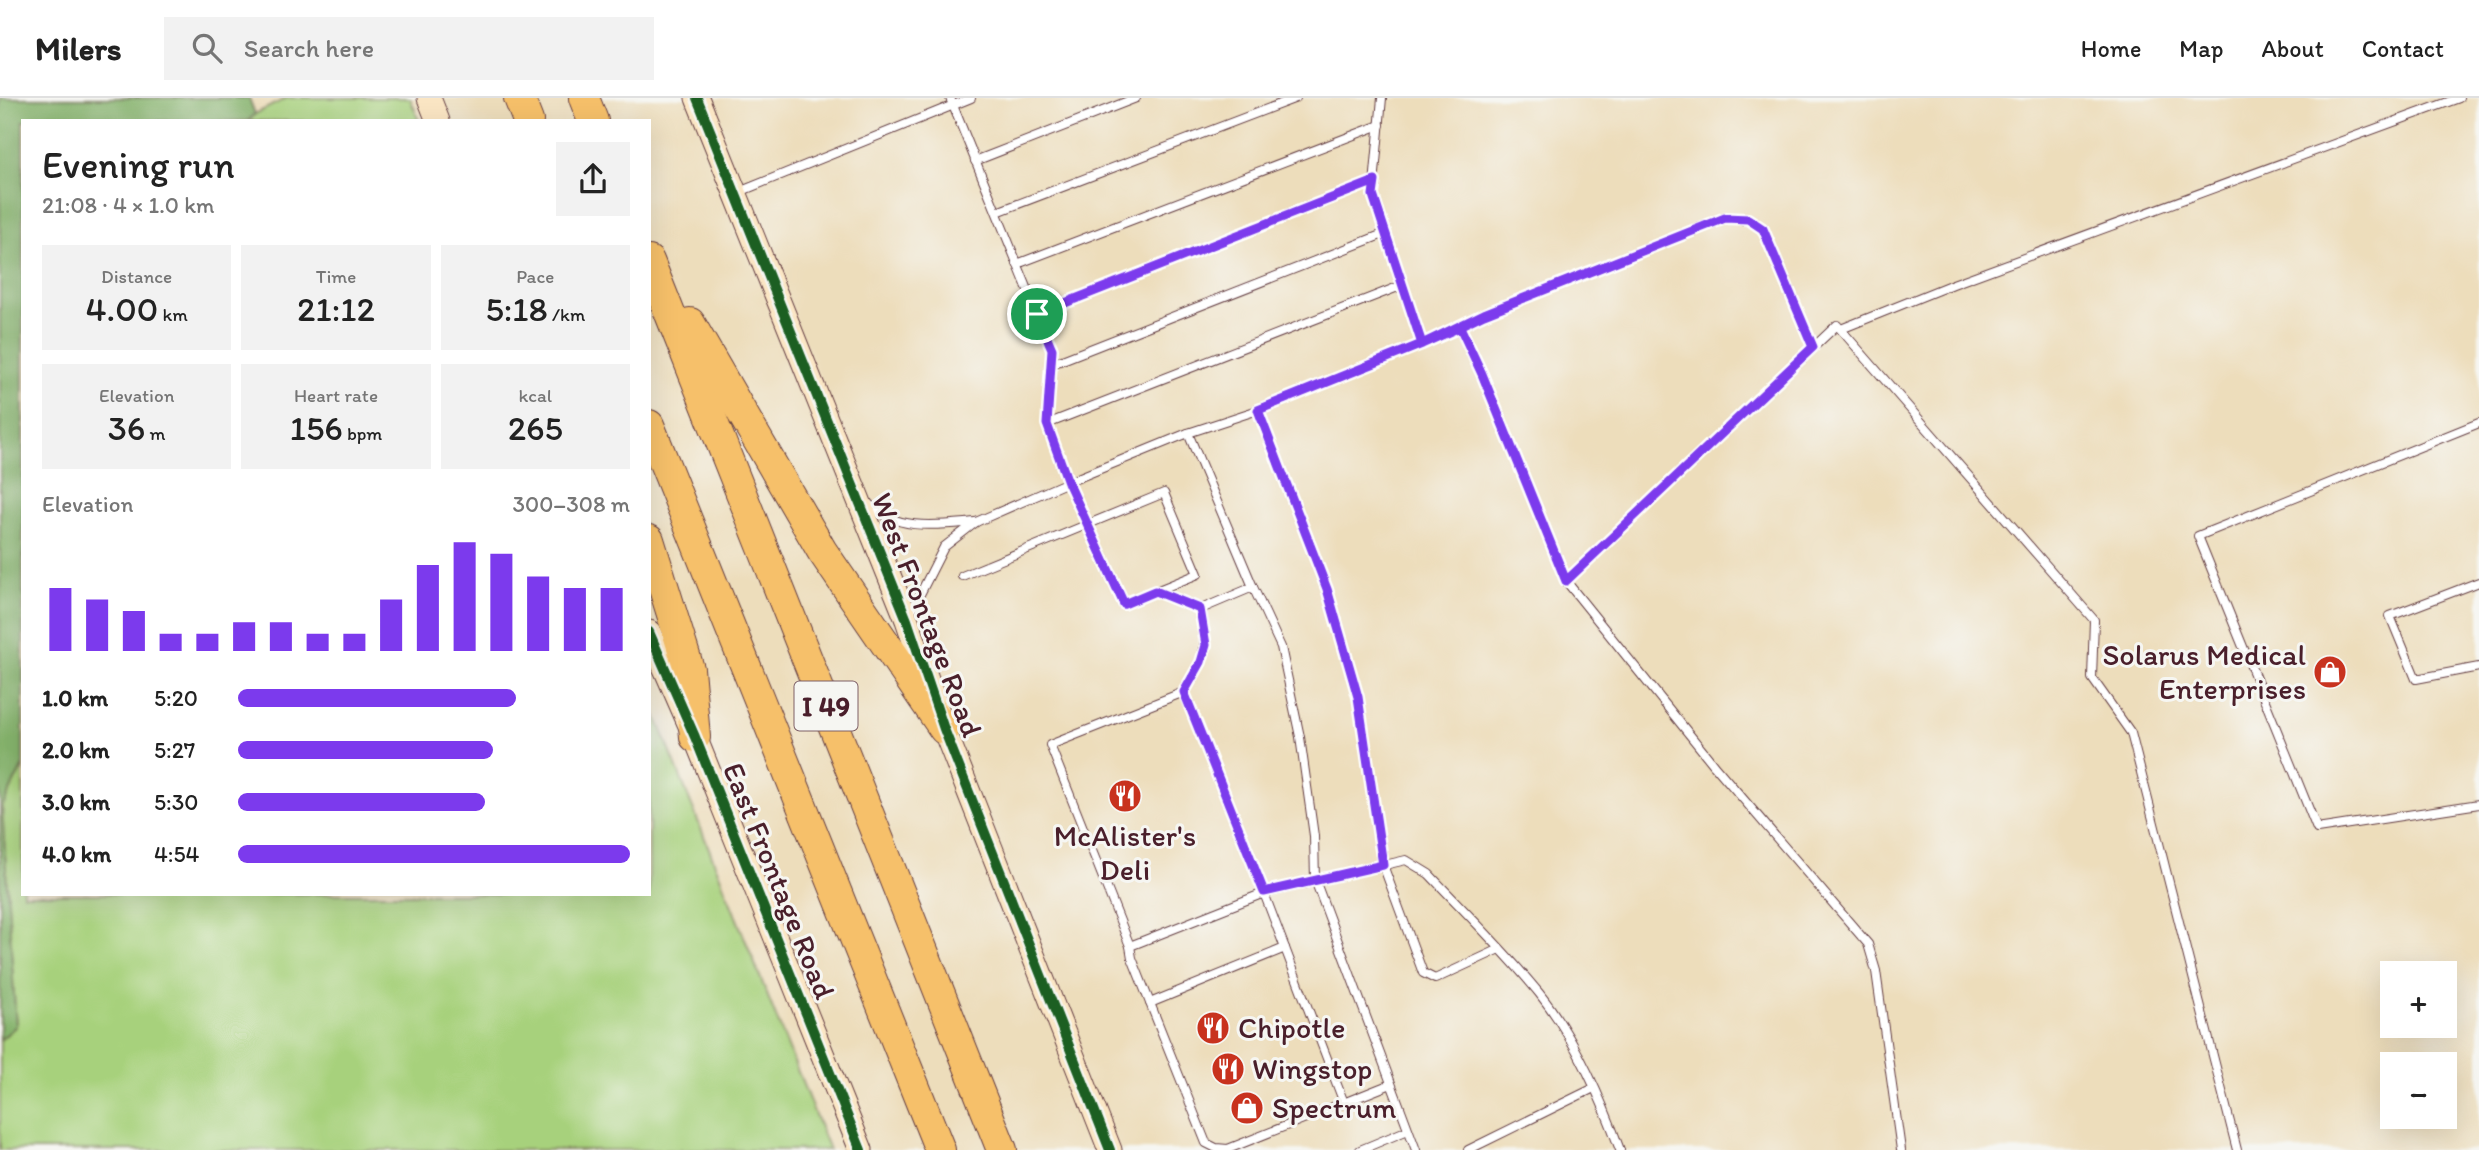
<!DOCTYPE html>
<meta charset="utf-8">
<style>
body{margin:0;font-family:Itim,sans-serif;background:#f2f2f2;color:#222;height:100vh;display:flex;flex-direction:column;font-size:26px;white-space:nowrap}
*{box-sizing:border-box;margin:0}
p{font-size:23px;color:#767676}
.icon{flex:none;width:38px;height:38px;fill:none;stroke:currentColor;stroke-width:2;stroke-linecap:round;stroke-linejoin:round}
.map{position:relative;flex:1;overflow:hidden}
.panel{position:absolute;left:21px;top:21px;width:630px;height:777px;display:flex;flex-direction:column;background:#fff;border-radius:0px;box-shadow:0 7px 28px #0002}
.panel>*{flex:none}
.buttons{position:absolute;left:2380px;top:863px;display:grid;gap:14px}
.buttons a{display:grid;place-items:center;width:77px;height:77px;border-radius:0px;background:#fff;box-shadow:0 7px 28px #0002;font-size:35px}
.pin{position:absolute;display:grid;place-items:center;width:60px;height:60px;color:#fff;margin:-30px;border:4px solid #fff;border-radius:50%;box-shadow:0 2px 7px #0007}
.round{display:grid;place-items:center;flex:none;width:74px;height:74px;border-radius:0px;background:#f2f2f2}
.summary{display:flex;align-items:center;justify-content:space-between;height:119px;padding:0 21px}
h1{font-size:38px;font-weight:600;line-height:52px}
.figures{display:grid;grid-template-columns:repeat(3,1fr);gap:10px;height:119px;padding:7px 21px}
.figures div{display:grid;align-content:center;border-radius:0px;background:#f2f2f2;text-align:center}
.figures b{font-size:35px;font-weight:600}
.figures small{font-size:19px;font-weight:400}
.figures p{font-size:19px}
.chart{height:196px;padding:14px 21px}
.chart p{display:flex;justify-content:space-between}
.chart svg{width:100%;height:126px;margin-top:7px;stroke:#7c3aed;stroke-width:6}
ul{padding:0 21px;list-style:none;font-size:23px}
li{display:grid;grid-template-columns:112px 84px 1fr;align-items:center;height:52px}
li i{height:18px;border-radius:9px;background:#7c3aed}
header{display:flex;align-items:center;gap:42px;box-sizing:border-box;height:98px;padding:0 35px;background:#fff;border-bottom:2px solid #e0e0e0}
header strong{font-size:33px}
nav{display:flex;gap:38px;margin-inline-start:auto;font-size:24px}
.search{width:490px;height:63px;background:#f2f2f2;display:flex;align-items:center;gap:18px;box-sizing:border-box;padding:0 24px;border-radius:0px;color:#767676;font-size:26px}
.map>svg:first-child{display:block}
.green{fill:#a7d17c;stroke:#787854;stroke-width:2}
.forest{fill:#85b36c;stroke:#68694c;stroke-width:2}
.lines{fill:none;stroke-linecap:round;stroke-linejoin:round}
.lane-casing{stroke:#623c41;stroke-width:10}
.secondary-casing{stroke:#623c41;stroke-width:25}
.highway-casing{stroke:#623c41;stroke-width:32}
.lane{stroke:#fff;stroke-width:8}
.secondary{stroke:#fbe6c4;stroke-width:23}
.highway{stroke:#f6c06b;stroke-width:30}
.cycleway-casing{stroke:#f6f6f2;stroke-width:15}
.cycleway{stroke:#1b5e20;stroke-width:10}
.route-casing{stroke:#fff;stroke-width:14}
.route{stroke:#7c3aed;stroke-width:9}
.labels{text-anchor:middle;stroke-width:6;stroke-linejoin:round;paint-order:stroke}
.shield{fill:#f6f6f2;stroke:#7e6067;stroke-width:2}
.shield-label{font-size:28px;font-weight:bold;fill:#4a1f2b}
.street-label{font-size:30px;fill:#4a1f2b;stroke:#f6f6f2}
.poi-label{font-size:30px;fill:#4a1f2b;stroke:#f6f6f2;text-anchor:start}
</style>
<header>
<strong>Milers</strong>
<div class="search"><svg class="icon" aria-label="search" viewBox="0 0 24 24"><circle cx="10" cy="10" r="6"/><path d="M15 15l6 6"/></svg>Search here</div>
<nav><a>Home</a><a>Map</a><a>About</a><a>Contact</a></nav>
</header>
<div class="map">
<svg width="2479" height="1052" viewBox="0 0 2479 1052">
<rect width="100%" height="100%" fill="#f6f6f2"/>
<filter id="ink" filterUnits="userSpaceOnUse"><feTurbulence type="fractalNoise" baseFrequency=".0143" numOctaves="2"/><feDisplacementMap in="SourceGraphic" scale="14" xChannelSelector="R" yChannelSelector="G"/><feConvolveMatrix kernelMatrix="1 2 1 2 8 2 1 2 1" color-interpolation-filters="sRGB"/></filter>
<filter id="wash" filterUnits="userSpaceOnUse"><feTurbulence type="fractalNoise" baseFrequency=".00686" numOctaves="4" result="noise"/><feDisplacementMap in="SourceGraphic" scale="28" xChannelSelector="R" yChannelSelector="G"/><feGaussianBlur stdDeviation="1.57" result="paint"/><feColorMatrix in="noise" values="0 0 0 0 0 0 0 0 0 0 0 0 0 0 0 0 0 1.4 0 .05"/><feComposite in="paint" operator="in"/></filter>
<g filter="url(#wash)">
<rect width="100%" height="100%" fill="#edddbb"/>
<!-- green -->
<g class="green">
<polygon points="287,0 410,0 419,23 248,23 255,16"/>
<polygon points="649,600 829,1052 0,1052 0,942 16,928 2,709 23,667 23,796 649,796"/>
</g>
<!-- forest -->
<polygon class="forest" points="0,0 249,0 255,16 248,23 23,23 23,667 2,709 16,928 0,942"/>
</g>
<g filter="url(#ink)">
<g class="lines">
<defs>
<g id="lane">
<polyline points="950,0 1052,251 1047,326 1068,384 1188,335 1258,312 1422,246"/>
<polyline points="1382,0 1373,97 1422,246 1459,229 1482,276 1566,483 1714,667 1868,846 1876,873 1901,1052"/>
<polyline points="975,63 1136,0"/>
<polyline points="739,94 971,0"/>
<polyline points="997,114 1296,0"/>
<polyline points="1017,166 1380,27"/>
<polyline points="1037,216 1375,83"/>
<polyline points="1459,229 1484,216 1725,120 1748,122 1763,131 1813,249"/>
<polyline points="1841,231 1953,186 2459,0"/>
<polyline points="1052,266 1386,135"/>
<polyline points="1258,312 1327,491 1358,599 1383,767 1423,875 1435,881 1500,851"/>
<polyline points="2479,325 2198,438 2317,731 2479,706"/>
<polyline points="1047,326 1403,187"/>
<polyline points="1188,335 1253,489 1281,549 1300,639 1314,738 1315,782 1416,1052"/>
<path d="M 869,406 C 897,434 940,427 976,424"/>
<polyline points="1566,483 1837,227 2094,522 2092,580 2131,635 2237,1052"/>
<polyline points="2479,484 2390,518 2416,581 2479,569"/>
<polyline points="1155,493 1201,511 1253,489"/>
<polyline points="910,516 944,449 976,424 1068,384 1124,506 1198,476 1164,395 962,478"/>
<path d="M 1184,594 C 1207,557 1207,553 1201,511"/>
<polyline points="1130,848 1132,860 1206,1045 1216,1050 1228,1051 1391,986"/>
<polyline points="1150,905 1285,850"/>
<path d="M 1344,1005 L 1264,795 L 1184,594 L 1050,647 L 1130,848 L 1264,795 L 1406,762 L 1429,776 C 1466,815 1505,853 1539,895 C 1575,940 1600,997 1620,1052"/>
<polyline points="1360,1052 1408,1032"/>
<polyline points="1468,1052 1594,990"/>
</g>
<g id="secondary">
<polyline points="429,0 438,23"/>
<polyline points="697,0 907,522 944,631 1110,1052"/>
<polyline points="649,534 695,639 861,1052"/>
</g>
<g id="highway">
<polyline points="519,0 528,23"/>
<polyline points="584,0 593,23"/>
<polyline points="649,163 1002,1052"/>
<polyline points="690,225 822,453 944,631"/>
<polyline points="649,327 940,1052"/>
<polyline points="649,442 689,571 695,639"/>
</g>
</defs>
<!-- lane casing -->
<use href="#lane" class="lane-casing"/>
<!-- secondary casing -->
<use href="#secondary" class="secondary-casing"/>
<!-- highway casing -->
<use href="#highway" class="highway-casing"/>
<!-- lane -->
<use href="#lane" class="lane"/>
<!-- secondary -->
<use href="#secondary" class="secondary"/>
<!-- highway -->
<use href="#highway" class="highway"/>
<defs>
<g id="cycleway">
<polyline points="697,0 907,522 944,631 1110,1052"/>
<polyline points="649,534 695,639 861,1052"/>
</g>
</defs>
<!-- cycleway casing -->
<use href="#cycleway" class="cycleway-casing"/>
<!-- cycleway -->
<use href="#cycleway" class="cycleway"/>
</g>
</g>
<g class="lines" filter="url(#ink)">
<defs>
<polyline id="route" points="1037,216 1052,251 1047,326 1068,384 1124,506 1155,493 1200,511 1206,547 1201,564 1184,594 1264,794 1383,767 1358,599 1327,491 1258,312 1422,246 1484,216 1725,120 1748,121 1763,131 1813,249 1566,483 1482,276 1460,229 1422,246 1373,97 1375,83 1037,216"/>
</defs>
<!-- route casing -->
<use href="#route" class="route-casing"/>
<!-- route -->
<use href="#route" class="route"/>
</g>
<!-- icons -->
<defs>
<symbol id="shop-disc" viewBox="-11 -11 22 22"><circle r="9.5" fill="#c8321e" stroke="#f6f6f2"/><path d="M-5-2.5h2.3a2.7 3.5 0 0 1 5.4 0H5L5.5 6h-11ZM-1.5-2.5h3a1.5 2.3 0 0 0-3 0Z" fill="#fff"/></symbol>
<symbol id="restaurant-disc" viewBox="-11 -11 22 22"><circle r="9.5" fill="#c8321e" stroke="#f6f6f2"/><path d="M-5-6h1v4h1v-4h1v4h1v-4h1v5L-1.5 .5V6h-2V.5L-5-1ZM5-6V6H3V1.5H1.5Q1.5-4 5-6Z" fill="#fff"/></symbol>
</defs>
<g fill-rule="evenodd">
<use href="#shop-disc" x="2311" y="555" width="38" height="38"/>
<use href="#restaurant-disc" x="1106" y="679" width="38" height="38"/>
<use href="#restaurant-disc" x="1194" y="911" width="38" height="38"/>
<use href="#restaurant-disc" x="1209" y="952" width="38" height="38"/>
<use href="#shop-disc" x="1228" y="991" width="38" height="38"/>
</g>
<g class="labels">
<!-- shield labels -->
<rect class="shield" x="794.5" y="583.5" width="63" height="49" rx="5"/>
<g class="shield-label">
<text x="826" y="618">I 49</text>
</g>
<!-- street labels -->
<g class="street-label">
<text transform="translate(927 517) rotate(69)" y="10">West Frontage Road</text>
<text transform="translate(779 783) rotate(68)" y="10">East Frontage Road</text>
</g>
<!-- poi labels -->
<g class="poi-label">
<text x="2306" y="567" text-anchor="end">Solarus Medical<tspan x="2306" dy="34">Enterprises</tspan></text>
<text x="1125" y="748" text-anchor="middle">McAlister's<tspan x="1125" dy="34">Deli</tspan></text>
<text x="1238" y="940">Chipotle</text>
<text x="1252" y="981">Wingstop</text>
<text x="1272" y="1020">Spectrum</text>
</g>
</g>
</svg>
<div class="buttons">
<a>+</a>
<a>−</a>
</div>
<div class="pin" style="left:1037px;top:216px;background:#1e9e55"><svg class="icon" aria-label="arrive" viewBox="0 0 24 24"><path d="M6 21V4h12l-3 4 3 4H6"/></svg></div>
<section class="panel">
<div class="summary"><div><h1>Evening run</h1><p>21:08 · 4 × 1.0 km</p></div><a class="round"><svg class="icon" aria-label="share" viewBox="0 0 24 24"><path d="M12 15V3M7 8l5-5 5 5M5 13v7h14v-7"/></svg></a></div>
<div class="figures">
<div><p>Distance</p><b>4.00<small> km</small></b></div>
<div><p>Time</p><b>21:12</b></div>
<div><p>Pace</p><b>5:18<small> /km</small></b></div>
</div>
<div class="figures">
<div><p>Elevation</p><b>36<small> m</small></b></div>
<div><p>Heart rate</p><b>156<small> bpm</small></b></div>
<div><p>kcal</p><b>265</b></div>
</div>
<div class="chart"><p><span>Elevation</span>300–308 m</p>
<svg viewBox="0 0 160 44" preserveAspectRatio="none"><path d="M5 44V22M15 44V26M25 44V30M35 44V38M45 44V38M55 44V34M65 44V34M75 44V38M85 44V38M95 44V26M105 44V14M115 44V6M125 44V10M135 44V18M145 44V22M155 44V22"/></svg>
</div>
<ul>
<li><b>1.0 km</b>5:20<i style="width:71%"></i></li>
<li><b>2.0 km</b>5:27<i style="width:65%"></i></li>
<li><b>3.0 km</b>5:30<i style="width:63%"></i></li>
<li><b>4.0 km</b>4:54<i style="width:100%"></i></li>
</ul>
</section>
</div>
